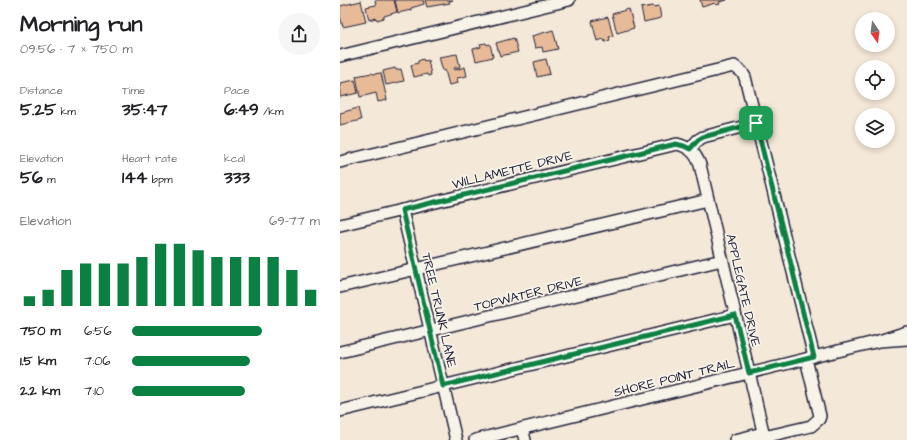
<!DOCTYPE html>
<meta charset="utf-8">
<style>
body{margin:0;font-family:"Architects Daughter",sans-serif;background:#f6f6f6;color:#202124;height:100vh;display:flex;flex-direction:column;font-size:15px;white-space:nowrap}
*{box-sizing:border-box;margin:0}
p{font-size:13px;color:#757577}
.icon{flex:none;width:22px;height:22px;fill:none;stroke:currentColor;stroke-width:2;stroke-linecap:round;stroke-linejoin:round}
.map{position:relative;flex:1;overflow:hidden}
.sheet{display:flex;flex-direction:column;background:#fff;width:340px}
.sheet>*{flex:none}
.needle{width:26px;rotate:166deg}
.fabs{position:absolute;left:515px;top:12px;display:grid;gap:8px}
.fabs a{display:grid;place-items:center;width:40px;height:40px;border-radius:50%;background:#fff;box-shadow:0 2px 6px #0003;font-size:20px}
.pin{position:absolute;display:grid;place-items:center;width:34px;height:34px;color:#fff;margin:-17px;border-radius:8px;box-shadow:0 2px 6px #0006}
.round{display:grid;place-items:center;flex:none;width:42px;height:42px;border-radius:21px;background:#f6f6f6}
.headline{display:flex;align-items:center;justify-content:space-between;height:68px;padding:0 20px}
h1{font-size:22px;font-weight:700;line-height:30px}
.stats{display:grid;grid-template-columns:repeat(3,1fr);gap:6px;height:68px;padding:4px 20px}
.stats div{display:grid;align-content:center}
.stats b{font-size:17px;font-weight:700}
.stats small{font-size:11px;font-weight:400}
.stats p{font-size:11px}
.chart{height:112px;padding:8px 20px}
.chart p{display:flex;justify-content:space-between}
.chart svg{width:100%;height:72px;margin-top:4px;stroke:#0b8043;stroke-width:6}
ul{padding:0 20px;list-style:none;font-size:13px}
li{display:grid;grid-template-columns:64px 48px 1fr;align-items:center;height:30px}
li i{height:10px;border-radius:5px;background:#0b8043}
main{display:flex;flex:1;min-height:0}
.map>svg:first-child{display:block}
.building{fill:#e8bb98;stroke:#22223b}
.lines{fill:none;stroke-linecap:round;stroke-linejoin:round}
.minor-casing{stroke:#22223b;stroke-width:14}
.minor{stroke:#f7f3e8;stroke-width:11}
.route-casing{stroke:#fff;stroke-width:8}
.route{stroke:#0b8043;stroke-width:5}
.labels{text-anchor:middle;stroke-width:3.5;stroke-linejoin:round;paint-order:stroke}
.street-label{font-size:13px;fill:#22223b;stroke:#f7f3e8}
</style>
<main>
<section class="sheet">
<div class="headline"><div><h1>Morning run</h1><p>09:56 · 7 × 750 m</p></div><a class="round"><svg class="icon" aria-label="share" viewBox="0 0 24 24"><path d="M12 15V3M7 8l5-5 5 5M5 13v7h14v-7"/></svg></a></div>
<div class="stats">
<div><p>Distance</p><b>5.25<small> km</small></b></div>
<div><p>Time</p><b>35:47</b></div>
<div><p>Pace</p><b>6:49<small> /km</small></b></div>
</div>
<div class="stats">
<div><p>Elevation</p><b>56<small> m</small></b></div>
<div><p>Heart rate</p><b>144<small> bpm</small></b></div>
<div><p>kcal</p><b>333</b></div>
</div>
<div class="chart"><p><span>Elevation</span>69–77 m</p>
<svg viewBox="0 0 160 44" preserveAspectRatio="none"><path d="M5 44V38M15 44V34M25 44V22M35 44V18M45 44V18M55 44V18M65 44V14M75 44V6M85 44V6M95 44V10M105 44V14M115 44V14M125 44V14M135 44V14M145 44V22M155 44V34"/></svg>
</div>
<ul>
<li><b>750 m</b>6:56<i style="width:69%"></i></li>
<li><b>1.5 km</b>7:06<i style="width:63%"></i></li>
<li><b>2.2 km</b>7:10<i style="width:60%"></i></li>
</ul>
</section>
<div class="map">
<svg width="567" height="440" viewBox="0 0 567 440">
<rect width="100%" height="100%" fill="#f4e8d8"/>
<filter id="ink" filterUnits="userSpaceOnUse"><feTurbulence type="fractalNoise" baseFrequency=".025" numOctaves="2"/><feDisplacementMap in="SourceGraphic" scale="8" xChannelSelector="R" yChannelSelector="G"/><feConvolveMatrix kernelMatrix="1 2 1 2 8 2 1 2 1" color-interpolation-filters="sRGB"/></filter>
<g filter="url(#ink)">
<!-- building -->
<g class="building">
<polygon points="35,0 54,0 57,12 44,16 44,18 37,20 36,18 29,20 26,7 36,5"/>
<polygon points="55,0 83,0 84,4 71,8 71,10 58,13"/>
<polygon points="85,0 113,0 109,1 110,3 87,7"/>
<polygon points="360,0 387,0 379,2 380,4 376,5 375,3 362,7"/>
<polygon points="21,1 26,22 3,27 0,16 0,6"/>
<polygon points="313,6 314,7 319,6 321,18 304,22 301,8"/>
<polygon points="289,9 294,28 277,33 272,14"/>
<polygon points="268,17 273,36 269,37 270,40 265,42 264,39 257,41 252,21"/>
<polygon points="213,30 218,49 203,52 202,47 195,48 192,36"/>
<polygon points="174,38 178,52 160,56 156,43"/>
<polygon points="146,43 147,45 150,44 153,57 136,61 133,49 141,47 140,44"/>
<polygon points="117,54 120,67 114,68 115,70 125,67 127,76 117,78 118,83 109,85 105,70 103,71 99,57"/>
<polygon points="83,59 84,61 88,60 91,75 88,76 87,74 74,77 71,65 78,63 78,61"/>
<polygon points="206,59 210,74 197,77 194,62"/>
<polygon points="55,68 56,70 61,69 64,81 46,85 43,71"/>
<polygon points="32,73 33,74 41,73 47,100 38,102 36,93 20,97 16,76"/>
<polygon points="15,80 18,93 0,97 0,83"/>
<polygon points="18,108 21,120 0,125 0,113"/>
</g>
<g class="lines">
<defs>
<g id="minor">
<polyline points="0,56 229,0"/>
<polyline points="350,149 358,140 363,137 417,123"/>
<polyline points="0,162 394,66 402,72 405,77 474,357"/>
<polyline points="62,210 116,440"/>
<path d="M 0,225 L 337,144 C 349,147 356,153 360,165 L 425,440"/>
<polyline points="0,287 368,200"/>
<polyline points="567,332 539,341 567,339"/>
<polyline points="0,352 382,260"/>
<polyline points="0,411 395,315"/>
<polyline points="182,429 185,440"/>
<polyline points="424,437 471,426 479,419 480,416 466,359"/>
<polyline points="135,440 539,341"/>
<polyline points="395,440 423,433"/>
</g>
</defs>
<!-- minor casing -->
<use href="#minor" class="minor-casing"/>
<!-- minor -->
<use href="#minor" class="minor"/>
</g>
</g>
<g class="lines" filter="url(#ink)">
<defs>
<polygon id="route" points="416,123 474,357 409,373 395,315 103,386 62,210 336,144 344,146 350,149 358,140 363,137"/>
</defs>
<!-- route casing -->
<use href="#route" class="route-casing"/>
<!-- route -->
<use href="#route" class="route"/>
</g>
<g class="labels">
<!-- street labels -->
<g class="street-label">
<text transform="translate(172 169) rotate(-14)" y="5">WILLAMETTE DRIVE</text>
<text transform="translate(404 290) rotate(77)" y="5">APPLEGATE DRIVE</text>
<text transform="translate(188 293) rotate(-14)" y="5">TOPWATER DRIVE</text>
<text transform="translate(100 310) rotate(77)" y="5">TREE TRUNK LANE</text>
<text transform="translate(334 377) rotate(-14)" y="5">SHORE POINT TRAIL</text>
</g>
</g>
</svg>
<div class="fabs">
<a><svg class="needle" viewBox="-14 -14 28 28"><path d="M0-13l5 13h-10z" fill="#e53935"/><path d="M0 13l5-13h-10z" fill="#757577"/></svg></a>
<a><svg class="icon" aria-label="locate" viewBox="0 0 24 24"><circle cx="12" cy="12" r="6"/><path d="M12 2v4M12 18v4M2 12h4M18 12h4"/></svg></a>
<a><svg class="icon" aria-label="layers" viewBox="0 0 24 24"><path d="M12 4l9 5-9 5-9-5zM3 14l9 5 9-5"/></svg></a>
</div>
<div class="pin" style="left:416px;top:123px;background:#1e9e55"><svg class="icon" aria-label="arrive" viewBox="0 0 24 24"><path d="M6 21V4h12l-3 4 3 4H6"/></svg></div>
</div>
</main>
